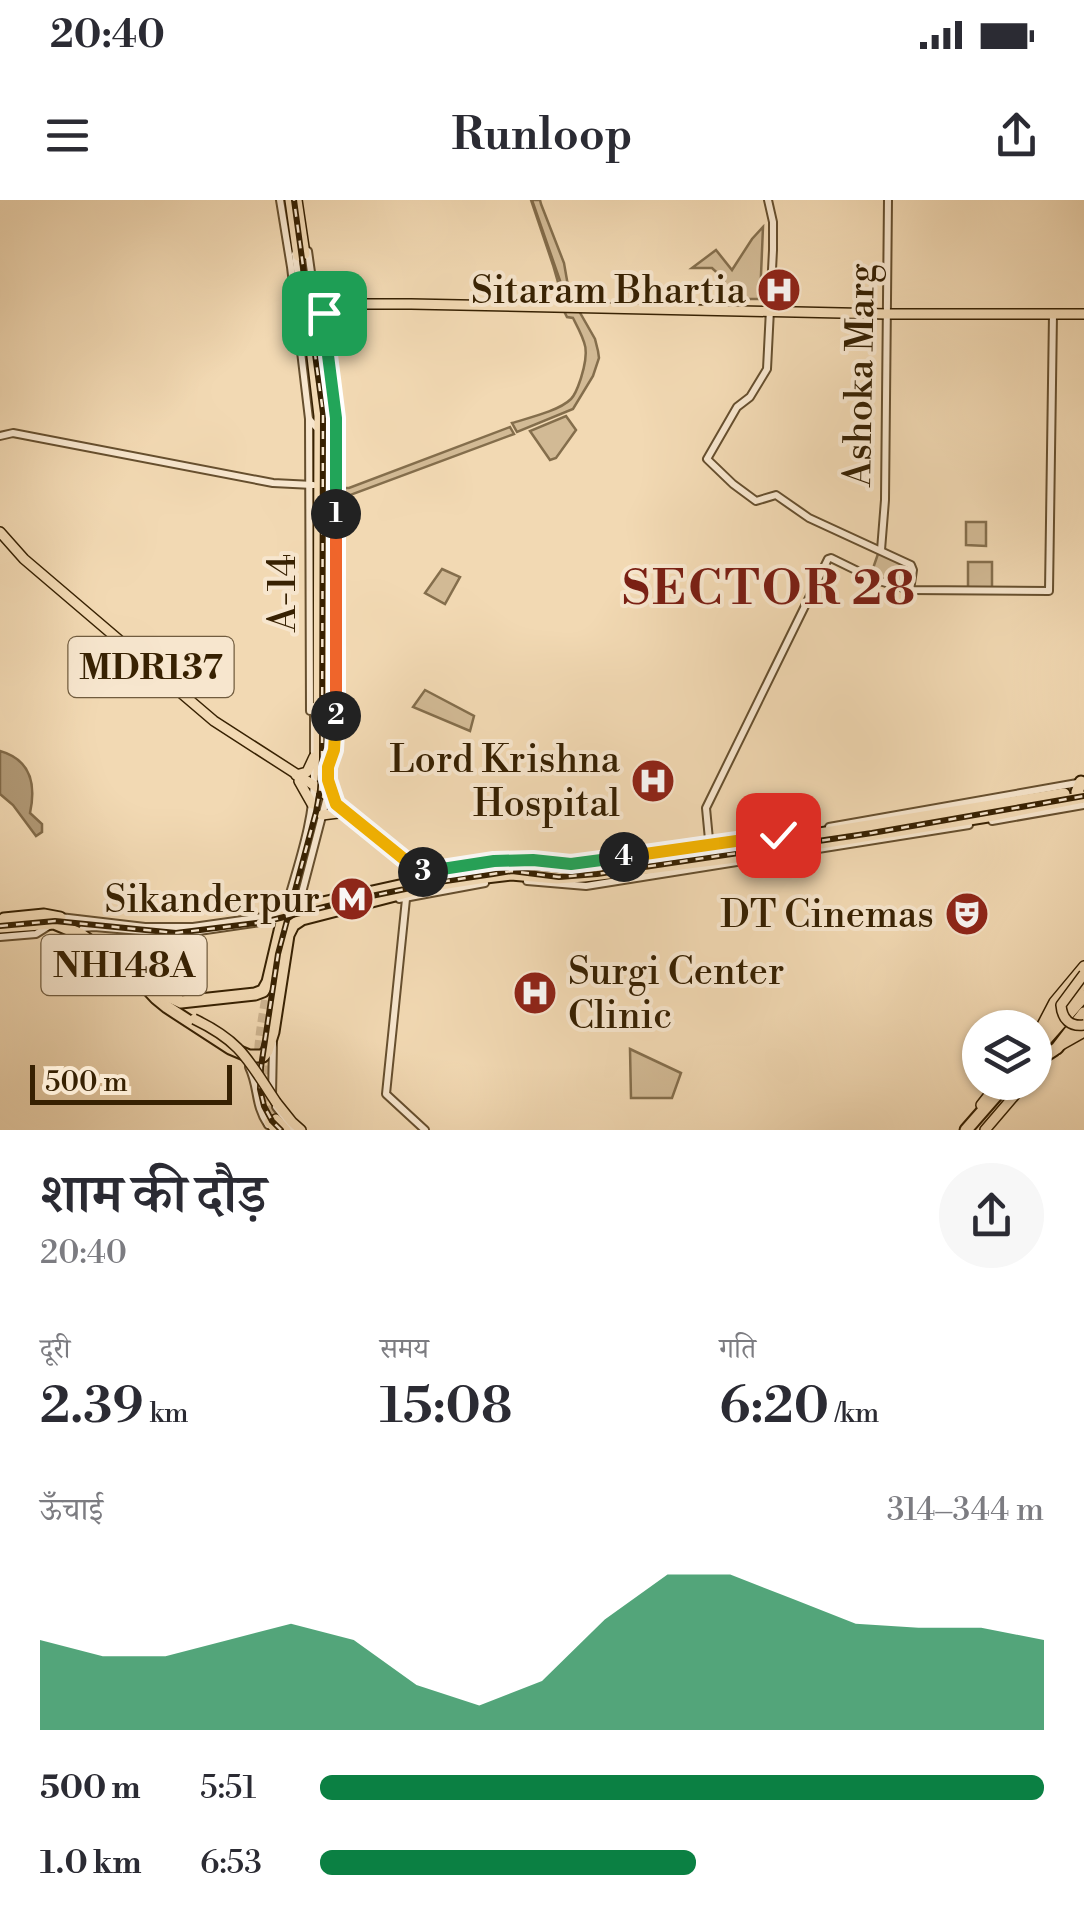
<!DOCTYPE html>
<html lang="hi">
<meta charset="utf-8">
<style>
body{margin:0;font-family:"Libre Bodoni","Noto Serif Devanagari",serif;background:#f7f7f7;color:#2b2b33;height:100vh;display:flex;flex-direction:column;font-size:38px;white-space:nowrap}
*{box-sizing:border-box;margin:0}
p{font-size:32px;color:#7c7c81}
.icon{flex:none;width:55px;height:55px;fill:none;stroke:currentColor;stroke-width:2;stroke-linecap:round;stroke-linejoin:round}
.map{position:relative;height:930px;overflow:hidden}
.panel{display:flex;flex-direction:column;background:#fff;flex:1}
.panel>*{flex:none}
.fabs{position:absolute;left:962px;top:810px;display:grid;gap:20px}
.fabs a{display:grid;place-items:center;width:90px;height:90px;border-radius:50%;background:#fff;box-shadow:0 2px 8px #0004;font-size:50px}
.scale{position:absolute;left:30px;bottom:25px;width:202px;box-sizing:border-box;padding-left:10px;border:5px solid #372102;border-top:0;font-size:28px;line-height:35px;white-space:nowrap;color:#372102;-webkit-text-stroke:8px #f7e6ce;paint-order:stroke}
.pin{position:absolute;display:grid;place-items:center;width:85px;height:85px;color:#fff;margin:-42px;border-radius:20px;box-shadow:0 5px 15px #0006}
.km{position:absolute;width:50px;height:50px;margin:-25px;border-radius:50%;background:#222;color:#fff;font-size:28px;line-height:50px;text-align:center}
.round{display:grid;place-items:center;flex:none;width:105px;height:105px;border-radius:52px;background:#f7f7f7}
.headline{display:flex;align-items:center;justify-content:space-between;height:170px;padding:0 40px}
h1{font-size:55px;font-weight:600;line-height:75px}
.metrics{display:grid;grid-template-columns:repeat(3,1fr);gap:15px;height:170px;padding:10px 40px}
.metrics div{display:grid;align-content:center}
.metrics b{font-size:50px;font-weight:600}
.metrics small{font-size:28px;font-weight:400}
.metrics p{font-size:28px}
.chart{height:280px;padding:20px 40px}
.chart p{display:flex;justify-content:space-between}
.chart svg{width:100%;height:180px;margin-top:10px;fill:#0b8043;opacity:.7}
ul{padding:0 40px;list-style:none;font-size:32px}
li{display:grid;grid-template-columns:160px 120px 1fr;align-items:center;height:75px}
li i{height:25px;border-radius:12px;background:#0b8043}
.status{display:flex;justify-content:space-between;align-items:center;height:70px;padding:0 50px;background:#fff;direction:ltr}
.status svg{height:28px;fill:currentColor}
header{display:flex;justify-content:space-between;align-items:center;height:130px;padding:0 40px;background:#fff;font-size:45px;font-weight:600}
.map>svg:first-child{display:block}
.green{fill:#d2ba95;stroke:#846e4c;stroke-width:2.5}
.water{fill:#b29a77;stroke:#816a48;stroke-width:2.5}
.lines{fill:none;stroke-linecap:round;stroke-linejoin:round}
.stream{stroke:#816a48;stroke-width:2.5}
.major-tunnel{stroke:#cdb490;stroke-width:9;stroke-dasharray:9 4.5;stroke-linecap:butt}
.minor-casing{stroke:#664f2e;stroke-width:10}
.major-casing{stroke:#372102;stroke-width:12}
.highway-casing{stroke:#372102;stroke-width:15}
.minor{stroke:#f7e6ce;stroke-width:6}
.major{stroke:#f2d9b3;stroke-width:9}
.highway{stroke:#f2d9b3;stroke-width:11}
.rail-casing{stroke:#372102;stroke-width:6}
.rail{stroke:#f7e6ce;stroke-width:2.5;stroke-dasharray:8;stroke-linecap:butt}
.major-bridge-casing{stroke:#372102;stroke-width:12;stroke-linecap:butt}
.major-bridge{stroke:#f2d9b3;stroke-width:9}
.split-1-casing{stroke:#fff;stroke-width:20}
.split-2-casing{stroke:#fff;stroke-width:20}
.split-3-casing{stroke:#fff;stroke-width:20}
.split-4-casing{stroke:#fff;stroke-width:20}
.split-5-casing{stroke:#fff;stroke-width:20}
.split-1{stroke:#22a559;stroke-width:12}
.split-2{stroke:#f0652b;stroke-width:12}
.split-3{stroke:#f5b400;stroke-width:12}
.split-4{stroke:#22a559;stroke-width:12}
.split-5{stroke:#f5b400;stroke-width:12}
.labels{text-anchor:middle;stroke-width:8;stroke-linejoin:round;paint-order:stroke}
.shield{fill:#f7e6ce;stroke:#715c3f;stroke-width:2.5}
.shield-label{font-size:35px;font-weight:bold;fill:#372102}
.poi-label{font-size:38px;fill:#372102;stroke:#f7e6ce;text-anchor:end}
.street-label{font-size:38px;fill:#372102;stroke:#f7e6ce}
.district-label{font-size:48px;font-weight:bold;letter-spacing:2.5px;fill:#7a1f14;stroke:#f7e6ce}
</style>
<div class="status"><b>20:40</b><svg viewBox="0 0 49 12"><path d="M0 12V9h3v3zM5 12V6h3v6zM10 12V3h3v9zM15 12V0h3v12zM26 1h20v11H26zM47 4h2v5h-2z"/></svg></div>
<header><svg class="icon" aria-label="menu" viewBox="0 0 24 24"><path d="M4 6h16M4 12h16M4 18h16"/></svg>Runloop<svg class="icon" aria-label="share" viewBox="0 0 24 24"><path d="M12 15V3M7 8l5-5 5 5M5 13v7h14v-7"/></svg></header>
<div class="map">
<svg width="1084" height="930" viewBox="0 0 1084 930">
<rect width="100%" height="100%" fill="#f2d9b3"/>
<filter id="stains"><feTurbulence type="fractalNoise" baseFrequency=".002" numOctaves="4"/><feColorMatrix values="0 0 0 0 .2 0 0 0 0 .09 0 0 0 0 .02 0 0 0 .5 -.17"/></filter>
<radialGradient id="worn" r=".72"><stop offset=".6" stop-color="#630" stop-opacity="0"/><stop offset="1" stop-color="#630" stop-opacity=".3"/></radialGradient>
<!-- green -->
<g class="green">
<polygon points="531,0 540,0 541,4 564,63 571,103 564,103 553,65"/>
<polygon points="763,27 760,99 725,99 724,79 712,68 692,68 716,50 732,70 752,39"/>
<path d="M 564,111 L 579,111 L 595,139 L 598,151 L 599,158 L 593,176 L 573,209 L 517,232 L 512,223 C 528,218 559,211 571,199 C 576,194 579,184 581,178 C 590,149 586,143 573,118 L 567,117 Z"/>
<polygon points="566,216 576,230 556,258 550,260 530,231"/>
<polygon points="510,227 514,234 337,300 338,288 349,288"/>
<polygon points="966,322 986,322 986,346 966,345"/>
<polygon points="879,351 915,369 908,388 871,374"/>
<polygon points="968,362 992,362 992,389 968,388"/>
<polygon points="442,369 460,377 445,404 425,393"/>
<polygon points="425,490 474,516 470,531 413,507"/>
<polygon points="630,849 681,873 672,898 631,898"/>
</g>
<!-- water -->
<path class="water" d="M 0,551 C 32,560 36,585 30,613 L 42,624 L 42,632 L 36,636 L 13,605 L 0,594 Z"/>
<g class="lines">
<!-- stream -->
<polyline class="stream" points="532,0 566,98"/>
<!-- major-tunnel -->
<g class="major-tunnel">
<polyline points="305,54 309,81"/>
<polyline points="312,101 318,146"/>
<polyline points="307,121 311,148"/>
<polyline points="311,627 317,596 318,576"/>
<polyline points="291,714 316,623"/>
<path d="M 268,787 C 260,830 250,881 269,922"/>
<polyline points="266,852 265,891 276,919"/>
</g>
<defs>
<g id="minor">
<polyline points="280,0 291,67 309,219 316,227"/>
<polyline points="768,0 773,22 773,50 767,169 750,197 737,207 707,259 733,284 756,301 776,295 809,318 911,365 913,370 910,390"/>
<polyline points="308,51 316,108"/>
<polyline points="295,54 308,151"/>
<path d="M 325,111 L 323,120 C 328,157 336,195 337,233 C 339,296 334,360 335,424 C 335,456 342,542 328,567"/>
<polyline points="318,120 329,194 330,257"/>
<polyline points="309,219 310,511"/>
<polyline points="0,236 13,233 273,283 313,285"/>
<polyline points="881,350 885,300 888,0"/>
<polyline points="329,485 329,451"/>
<polyline points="314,559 314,506"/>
<polyline points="992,621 1084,605"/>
<polyline points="829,627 1083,582"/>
<polyline points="710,650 706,608 828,359 831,358 876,380 910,390 1049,391 1053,114"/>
<polyline points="423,672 494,661 533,660 571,664 763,638"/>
<polyline points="527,681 586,686 969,625"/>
<polyline points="399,699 485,683"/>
<polyline points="406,699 386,894 425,930"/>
<polyline points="298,708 327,597 329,486 326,480"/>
<path d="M 60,717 L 145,727 L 193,727 L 284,714 C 297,667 315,620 314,571"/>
<polyline points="80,733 83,728 94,727 164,733 192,732 282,719"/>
<polyline points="0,737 36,734 52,724"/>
<path d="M 249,867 C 259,888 254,904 268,925"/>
<polyline points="272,895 273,843"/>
<polyline points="276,907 294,930"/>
</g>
<g id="major">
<polyline points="290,0 298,56"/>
<polyline points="297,0 305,54"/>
<polyline points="313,89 320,97 333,103"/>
<polyline points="302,108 335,104 411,104 887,114 1084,114"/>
<polyline points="318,120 320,112 328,106"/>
<polyline points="318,146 326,222 324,576"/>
<polyline points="311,148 319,216 318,576"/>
<polyline points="0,332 24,359 214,521 315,586 415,668 430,676 440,677"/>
<polyline points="296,575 307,572 314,557"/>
<polyline points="299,581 312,604"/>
<polyline points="322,615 338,613"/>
<polyline points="1041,827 1054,802 1084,766"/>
<polyline points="1061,845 1084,832"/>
<polyline points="276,902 292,922 301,930"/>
<polyline points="981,905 999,882"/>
<polyline points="276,919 286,930"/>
<polyline points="269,922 276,930"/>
<polyline points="985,930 1026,882"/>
</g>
<g id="highway">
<polyline points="1077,592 1081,582"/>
<polyline points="653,661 1064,594"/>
<polyline points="465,673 507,666 520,667"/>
<polyline points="4,719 44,715 60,718"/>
<polyline points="0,727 54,723 80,734 130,770 156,798 167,807 230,848 249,856 263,856 267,851 273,832 288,735 293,725 302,719 434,685 486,677 511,674 557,678 584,676 728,658 988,616 1084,597"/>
<polyline points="134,764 164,794 181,802 255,794 263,791 268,782 284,714 318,704 422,681"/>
<polyline points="1035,840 1084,782"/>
<polyline points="1057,848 1084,813"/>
<polyline points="1035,852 1084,796"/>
<polyline points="1037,861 1054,850"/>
<polyline points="966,930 1008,882"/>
</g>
</defs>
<!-- minor casing -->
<use href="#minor" class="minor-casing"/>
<!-- major casing -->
<use href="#major" class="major-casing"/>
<!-- highway casing -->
<use href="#highway" class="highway-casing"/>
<!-- minor -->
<use href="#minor" class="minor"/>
<!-- major -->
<use href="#major" class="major"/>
<!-- highway -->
<use href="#highway" class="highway"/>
<defs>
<g id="rail">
<polyline points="0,726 55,721 176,733 264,722 352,700 439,682 493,674 512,671 559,677 597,674 872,633 1084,596"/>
<polyline points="281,930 272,921 264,906 260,889 261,867 278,754 316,612 320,590 322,559 323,213 294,0"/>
</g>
</defs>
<!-- rail casing -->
<use href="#rail" class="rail-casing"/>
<!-- rail -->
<use href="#rail" class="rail"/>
<defs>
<g id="major-bridge">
<path d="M 1084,774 L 1061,805 C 1062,819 1070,827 1084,825"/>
<path d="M 194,819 C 242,842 248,860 276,902"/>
</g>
</defs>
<!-- major-bridge casing -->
<use href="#major-bridge" class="major-bridge-casing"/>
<!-- major-bridge -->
<use href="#major-bridge" class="major-bridge"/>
</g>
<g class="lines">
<defs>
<polyline id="split-1" points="324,113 324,124 336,218 336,314"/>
<polyline id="split-2" points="336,516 336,314"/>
<polyline id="split-3" points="336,516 334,550 328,567 328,580 336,604 415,668 423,672"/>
<polyline id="split-4" points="423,672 494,661 533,660 571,664 624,657"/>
<polyline id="split-5" points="624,657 778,635"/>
</defs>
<!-- split-1 casing -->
<use href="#split-1" class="split-1-casing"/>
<!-- split-2 casing -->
<use href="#split-2" class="split-2-casing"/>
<!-- split-3 casing -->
<use href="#split-3" class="split-3-casing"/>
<!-- split-4 casing -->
<use href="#split-4" class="split-4-casing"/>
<!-- split-5 casing -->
<use href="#split-5" class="split-5-casing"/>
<!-- split-1 -->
<use href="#split-1" class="split-1"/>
<!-- split-2 -->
<use href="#split-2" class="split-2"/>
<!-- split-3 -->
<use href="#split-3" class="split-3"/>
<!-- split-4 -->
<use href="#split-4" class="split-4"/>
<!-- split-5 -->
<use href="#split-5" class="split-5"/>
</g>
<!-- icons -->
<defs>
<symbol id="hospital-disc" viewBox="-11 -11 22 22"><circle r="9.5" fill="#8f2418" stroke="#f7e6ce"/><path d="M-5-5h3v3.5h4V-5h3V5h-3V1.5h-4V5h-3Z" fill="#fff"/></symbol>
<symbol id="metro-disc" viewBox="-11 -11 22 22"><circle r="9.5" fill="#8f2418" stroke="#f7e6ce"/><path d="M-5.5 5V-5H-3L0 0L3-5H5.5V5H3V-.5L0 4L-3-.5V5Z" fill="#fff"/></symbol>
<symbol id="theatre-disc" viewBox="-11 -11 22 22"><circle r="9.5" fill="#8f2418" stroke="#f7e6ce"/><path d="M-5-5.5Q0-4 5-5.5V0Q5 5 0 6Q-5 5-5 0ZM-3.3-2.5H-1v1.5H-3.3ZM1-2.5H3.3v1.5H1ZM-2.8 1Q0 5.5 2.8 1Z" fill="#fff"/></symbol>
</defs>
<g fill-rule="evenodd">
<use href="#hospital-disc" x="754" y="65" width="50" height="50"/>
<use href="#hospital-disc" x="628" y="556" width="50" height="50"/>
<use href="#metro-disc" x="327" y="674" width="50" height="50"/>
<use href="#theatre-disc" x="942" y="689" width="50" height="50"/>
<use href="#hospital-disc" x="510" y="768" width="50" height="50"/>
</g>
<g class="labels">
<!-- shield labels -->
<g class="shield">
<rect x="68.5" y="437" width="165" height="60" rx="8"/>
<rect x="41.5" y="735" width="165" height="60" rx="8"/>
</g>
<g class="shield-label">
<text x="151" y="479">MDR137</text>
<text x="124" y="777">NH148A</text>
</g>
<!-- poi labels -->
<g class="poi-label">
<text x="746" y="103">Sitaram Bhartia</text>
<text x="620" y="572">Lord Krishna<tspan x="620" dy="44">Hospital</tspan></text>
<text x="320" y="712">Sikanderpur</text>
<text x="934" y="727">DT Cinemas</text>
<text x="568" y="784" text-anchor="start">Surgi Center<tspan x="568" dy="44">Clinic</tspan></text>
</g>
<!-- street labels -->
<g class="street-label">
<text transform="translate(859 175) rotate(-89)" y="13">Ashoka Marg</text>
<text transform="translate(282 393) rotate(-90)" y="13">A-14</text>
</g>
<!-- district labels -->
<g class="district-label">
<text x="770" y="404">SECTOR 28</text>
</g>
</g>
<rect width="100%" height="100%" filter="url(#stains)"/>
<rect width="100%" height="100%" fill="url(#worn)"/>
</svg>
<div class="fabs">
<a><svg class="icon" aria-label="layers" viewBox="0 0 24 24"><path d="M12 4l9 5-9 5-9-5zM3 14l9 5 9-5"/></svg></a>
</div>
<div class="scale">500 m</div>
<div class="pin" style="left:324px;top:113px;background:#1e9e55"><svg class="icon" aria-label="arrive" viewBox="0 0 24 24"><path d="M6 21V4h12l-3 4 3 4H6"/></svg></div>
<div class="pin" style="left:778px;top:635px;background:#d93025"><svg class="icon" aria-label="check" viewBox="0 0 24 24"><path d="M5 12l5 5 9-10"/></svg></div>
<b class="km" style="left:336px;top:314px">1</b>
<b class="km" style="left:336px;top:516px">2</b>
<b class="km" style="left:423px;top:672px">3</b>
<b class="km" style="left:624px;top:657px">4</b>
</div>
<section class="panel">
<div class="headline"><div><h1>शाम की दौड़</h1><p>20:40</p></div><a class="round"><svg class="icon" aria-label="share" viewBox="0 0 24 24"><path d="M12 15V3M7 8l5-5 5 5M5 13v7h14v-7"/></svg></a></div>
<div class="metrics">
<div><p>दूरी</p><b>2.39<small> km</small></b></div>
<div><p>समय</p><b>15:08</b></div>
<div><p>गति</p><b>6:20<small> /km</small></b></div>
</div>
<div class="chart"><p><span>ऊँचाई</span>314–344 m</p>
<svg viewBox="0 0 160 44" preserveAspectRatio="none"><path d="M0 44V22L10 26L20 26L30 22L40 18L50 22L60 33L70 38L80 32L90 17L100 6L110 6L120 12L130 18L140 19L150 19L160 22V44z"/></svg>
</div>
<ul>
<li><b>500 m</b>5:51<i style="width:100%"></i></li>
<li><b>1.0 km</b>6:53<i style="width:52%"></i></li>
</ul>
</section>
